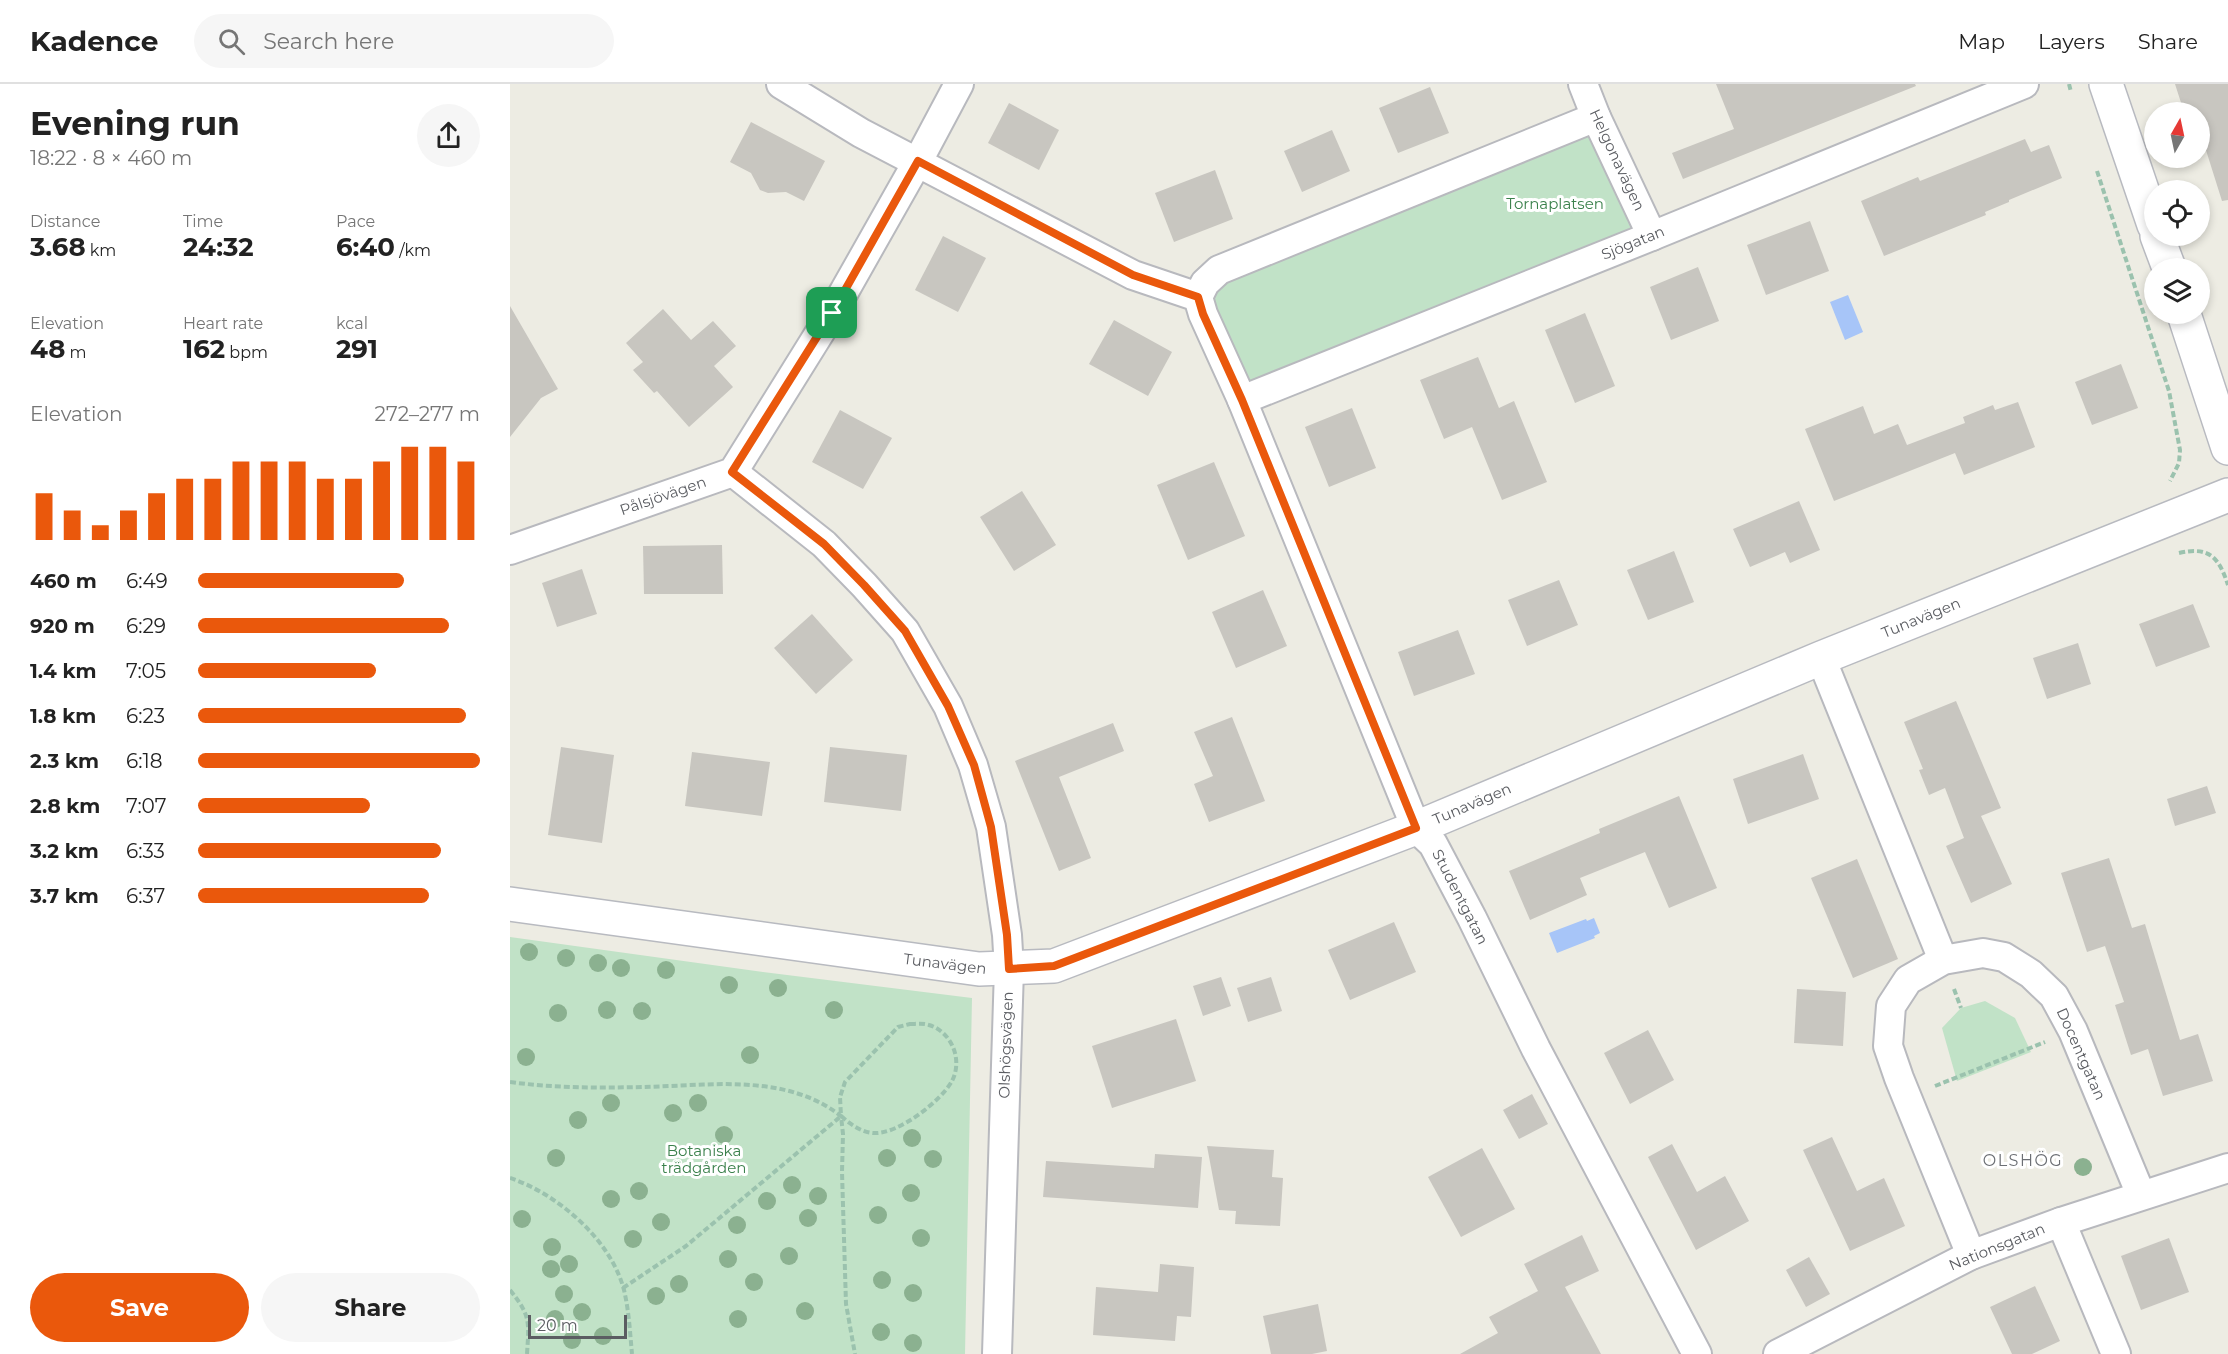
<!DOCTYPE html>
<meta charset="utf-8">
<style>
body{margin:0;font-family:Montserrat,sans-serif;background:#f6f6f6;color:#222;height:100vh;display:flex;flex-direction:column;font-size:22px;white-space:nowrap}
*{box-sizing:border-box;margin:0}
p{font-size:20px;color:#767676}
.icon{flex:none;width:33px;height:33px;fill:none;stroke:currentColor;stroke-width:2;stroke-linecap:round;stroke-linejoin:round}
.map{position:relative;flex:1;overflow:hidden}
.details{display:flex;flex-direction:column;background:#fff;width:510px}
.details>*{flex:none}
.needle{width:39px;rotate:9deg}
.buttons{position:absolute;left:1634px;top:18px;display:grid;gap:12px}
.buttons a{display:grid;place-items:center;width:66px;height:66px;border-radius:50%;background:#fff;box-shadow:0 3px 9px #0003;font-size:30px}
.scale{position:absolute;left:18px;bottom:15px;width:99px;box-sizing:border-box;padding-left:6px;border:3px solid #5b5d62;border-top:0;font-size:16px;line-height:21px;white-space:nowrap;color:#5b5d62;-webkit-text-stroke:4px #fff;paint-order:stroke}
.pin{position:absolute;display:grid;place-items:center;width:51px;height:51px;color:#fff;margin:-26px;border-radius:12px;box-shadow:0 3px 9px #0006}
.round{display:grid;place-items:center;flex:none;width:63px;height:63px;border-radius:32px;background:#f6f6f6}
.summary{display:flex;align-items:center;justify-content:space-between;height:102px;padding:0 30px}
h1{font-size:33px;font-weight:700;line-height:45px}
.metrics{display:grid;grid-template-columns:repeat(3,1fr);gap:9px;height:102px;padding:6px 30px}
.metrics div{display:grid;align-content:center}
.metrics b{font-size:26px;font-weight:700}
.metrics small{font-size:16px;font-weight:400}
.metrics p{font-size:16px}
.chart{height:168px;padding:12px 30px}
.chart p{display:flex;justify-content:space-between}
.chart svg{width:100%;height:108px;margin-top:6px;stroke:#ea580c;stroke-width:6}
.cta{display:flex;gap:12px;margin-top:auto;padding:12px 30px}
.cta a{flex:1;height:69px;border-radius:36px;background:#ea580c;color:#fff;font-size:24px;font-weight:700;line-height:69px;text-align:center}
.cta a+a{background:#f6f6f6;color:#222}
ul{padding:0 30px;list-style:none;font-size:20px}
li{display:grid;grid-template-columns:96px 72px 1fr;align-items:center;height:45px}
li i{height:15px;border-radius:8px;background:#ea580c}
header{display:flex;align-items:center;gap:36px;box-sizing:border-box;height:84px;padding:0 30px;background:#fff;border-bottom:2px solid #e0e0e0}
header strong{font-size:28px}
nav{display:flex;gap:33px;margin-inline-start:auto;font-size:21px}
.search{width:420px;height:54px;background:#f6f6f6;display:flex;align-items:center;gap:15px;box-sizing:border-box;padding:0 21px;border-radius:33px;color:#767676;font-size:22px}
main{display:flex;flex:1;min-height:0}
.map>svg:first-child{display:block}
.green{fill:#c1e2c7}
.water{fill:#a7c5f8}
.building{fill:#c8c6c0}
.lines{fill:none;stroke-linecap:round;stroke-linejoin:round}
.street-casing{stroke:#b8b9be;stroke-width:32}
.secondary-casing{stroke:#b8bac0;stroke-width:36}
.path{stroke:#9bc2ae;stroke-width:4;stroke-dasharray:6 3;stroke-linecap:butt}
.street{stroke:#fff;stroke-width:28}
.secondary{stroke:#fff;stroke-width:33}
.tree{fill:#8bb190}
.route-casing{stroke:#fff;stroke-width:12}
.route{stroke:#ea580c;stroke-width:8}
.labels{text-anchor:middle;stroke-width:6;stroke-linejoin:round;paint-order:stroke}
.street-label{font-size:15px;fill:#5b5d62;stroke:#fff}
.park-label{font-size:15px;fill:#3b814c;stroke:#fff}
.neighbourhood-label{font-size:16px;letter-spacing:1.5px;fill:#6c6f74;stroke:#fff}
</style>
<header>
<strong>Kadence</strong>
<div class="search"><svg class="icon" aria-label="search" viewBox="0 0 24 24"><circle cx="10" cy="10" r="6"/><path d="M15 15l6 6"/></svg>Search here</div>
<nav><a>Map</a><a>Layers</a><a>Share</a></nav>
</header>
<main>
<section class="details">
<div class="summary"><div><h1>Evening run</h1><p>18:22 · 8 × 460 m</p></div><a class="round"><svg class="icon" aria-label="share" viewBox="0 0 24 24"><path d="M12 15V3M7 8l5-5 5 5M5 13v7h14v-7"/></svg></a></div>
<div class="metrics">
<div><p>Distance</p><b>3.68<small> km</small></b></div>
<div><p>Time</p><b>24:32</b></div>
<div><p>Pace</p><b>6:40<small> /km</small></b></div>
</div>
<div class="metrics">
<div><p>Elevation</p><b>48<small> m</small></b></div>
<div><p>Heart rate</p><b>162<small> bpm</small></b></div>
<div><p>kcal</p><b>291</b></div>
</div>
<div class="chart"><p><span>Elevation</span>272–277 m</p>
<svg viewBox="0 0 160 44" preserveAspectRatio="none"><path d="M5 44V25M15 44V32M25 44V38M35 44V32M45 44V25M55 44V19M65 44V19M75 44V12M85 44V12M95 44V12M105 44V19M115 44V19M125 44V12M135 44V6M145 44V6M155 44V12"/></svg>
</div>
<ul>
<li><b>460 m</b>6:49<i style="width:73%"></i></li>
<li><b>920 m</b>6:29<i style="width:89%"></i></li>
<li><b>1.4 km</b>7:05<i style="width:63%"></i></li>
<li><b>1.8 km</b>6:23<i style="width:95%"></i></li>
<li><b>2.3 km</b>6:18<i style="width:100%"></i></li>
<li><b>2.8 km</b>7:07<i style="width:61%"></i></li>
<li><b>3.2 km</b>6:33<i style="width:86%"></i></li>
<li><b>3.7 km</b>6:37<i style="width:82%"></i></li>
</ul>
<div class="cta"><a>Save</a><a>Share</a></div>
</section>
<div class="map">
<svg width="1718" height="1270" viewBox="0 0 1718 1270">
<rect width="100%" height="100%" fill="#edece3"/>
<!-- green -->
<g class="green">
<polygon points="1086,33 1142,152 732,316 695,199"/>
<polygon points="0,853 253,888 462,914 455,1270 0,1270"/>
<polygon points="1475,917 1505,934 1521,968 1447,997 1432,944 1451,924"/>
</g>
<!-- water -->
<g class="water">
<polygon points="1338,211 1353,248 1335,256 1320,218"/>
<polygon points="1084,834 1090,849 1084,852 1085,854 1047,869 1039,849 1076,835 1077,837"/>
</g>
<!-- building -->
<g class="building">
<polygon points="1206,0 1405,0 1406,2 1173,95 1162,69 1224,45"/>
<polygon points="1665,0 1718,0 1718,116 1712,117 1689,44 1689,28 1674,28"/>
<polygon points="920,3 939,49 888,69 869,24"/>
<polygon points="499,19 549,46 529,86 478,59"/>
<polygon points="241,38 315,77 294,117 276,108 258,109 250,106 241,89 220,78"/>
<polygon points="822,46 840,87 792,108 774,67"/>
<polygon points="1515,55 1521,68 1539,61 1552,94 1499,116 1499,118 1475,128 1476,131 1374,172 1351,117 1408,93 1410,97"/>
<polygon points="705,86 723,135 664,158 645,109"/>
<polygon points="1300,137 1319,187 1256,211 1237,161"/>
<polygon points="433,152 476,174 448,228 405,206"/>
<polygon points="1188,183 1209,237 1161,256 1140,203"/>
<polygon points="0,222 48,305 31,314 0,353"/>
<polygon points="153,225 181,256 203,237 226,262 204,282 223,303 179,343 147,307 144,309 123,286 133,278 116,259"/>
<polygon points="1075,229 1105,302 1065,319 1035,246"/>
<polygon points="604,236 662,268 638,312 579,280"/>
<polygon points="968,273 989,324 1004,317 1037,398 992,416 962,343 934,355 910,296"/>
<polygon points="1611,280 1628,324 1582,341 1565,298"/>
<polygon points="1508,318 1525,363 1454,391 1445,369 1324,417 1295,345 1353,322 1364,350 1388,340 1397,361 1455,339 1453,333 1483,321 1485,326"/>
<polygon points="842,324 866,384 819,403 795,343"/>
<polygon points="330,326 382,354 353,405 302,378"/>
<polygon points="704,378 735,452 678,476 647,401"/>
<polygon points="512,407 546,461 504,487 470,433"/>
<polygon points="1289,417 1310,466 1280,479 1275,468 1240,483 1223,445"/>
<polygon points="212,461 213,510 134,510 133,462"/>
<polygon points="1164,467 1184,518 1138,536 1117,486"/>
<polygon points="72,485 87,530 47,543 32,499"/>
<polygon points="1049,496 1068,541 1017,562 998,516"/>
<polygon points="753,506 777,562 726,584 702,528"/>
<polygon points="1683,520 1700,563 1646,583 1629,540"/>
<polygon points="302,530 343,576 306,610 264,564"/>
<polygon points="948,546 965,590 904,612 888,568"/>
<polygon points="1568,559 1581,600 1537,615 1523,574"/>
<polygon points="1446,617 1491,724 1471,732 1502,800 1461,819 1436,762 1454,754 1435,704 1419,711 1409,686 1413,685 1394,638"/>
<polygon points="722,633 755,717 699,738 684,700 703,692 684,648"/>
<polygon points="603,639 614,667 549,693 581,774 549,787 505,677"/>
<polygon points="51,663 104,671 92,759 38,751"/>
<polygon points="320,663 397,671 391,727 314,718"/>
<polygon points="182,668 260,678 252,732 175,722"/>
<polygon points="1293,670 1309,715 1238,740 1223,695"/>
<polygon points="1697,702 1706,729 1665,742 1657,715"/>
<polygon points="1169,712 1207,804 1159,824 1135,768 1070,794 1077,811 1020,836 999,787 1090,749 1089,745"/>
<polygon points="1599,774 1622,844 1635,840 1670,956 1688,950 1703,997 1653,1012 1638,965 1621,971 1605,921 1614,918 1595,862 1577,868 1551,789"/>
<polygon points="1347,775 1388,875 1343,894 1301,794"/>
<polygon points="884,838 906,888 840,916 818,866"/>
<polygon points="711,893 721,922 693,932 683,902"/>
<polygon points="761,893 772,927 738,938 727,904"/>
<polygon points="1287,905 1336,908 1333,962 1284,959"/>
<polygon points="666,935 686,997 602,1024 582,962"/>
<polygon points="1138,946 1164,996 1120,1020 1094,969"/>
<polygon points="1022,1010 1038,1040 1009,1055 993,1026"/>
<polygon points="1322,1053 1347,1107 1374,1094 1395,1142 1340,1167 1293,1066"/>
<polygon points="1162,1060 1187,1108 1215,1092 1239,1137 1186,1166 1138,1073"/>
<polygon points="697,1062 764,1066 762,1093 773,1094 770,1142 725,1140 726,1127 709,1126"/>
<polygon points="972,1064 1005,1125 951,1153 918,1093"/>
<polygon points="645,1070 692,1073 688,1124 533,1113 536,1077 644,1084"/>
<polygon points="1072,1151 1089,1187 1055,1203 1091,1270 950,1270 988,1249 979,1233 1028,1207 1014,1180"/>
<polygon points="1659,1154 1679,1208 1631,1226 1611,1172"/>
<polygon points="1299,1173 1320,1210 1296,1223 1276,1186"/>
<polygon points="650,1180 684,1183 681,1233 667,1232 665,1257 583,1251 586,1203 648,1208"/>
<polygon points="1525,1202 1550,1257 1522,1270 1502,1270 1480,1223"/>
<polygon points="808,1220 817,1267 802,1270 761,1270 753,1232"/>
</g>
<g class="lines">
<defs>
<g id="street">
<polyline points="271,0 351,49 623,191 688,213 693,230 732,316 906,744 923,760 962,834 1026,965 1187,1270"/>
<polyline points="1073,0 1086,33 1142,152"/>
<polyline points="688,213 695,199 709,186 1086,33"/>
<polyline points="732,316 1142,152 1514,0"/>
<polyline points="223,388 314,460 354,501 395,547 438,622 463,681 481,743 497,851 499,885 487,1270"/>
<polyline points="0,466 223,388 322,229 408,77 449,0"/>
<polyline points="1311,574 1433,876"/>
<polyline points="1551,1138 1606,1270"/>
<polyline points="1461,1171 1389,994 1378,962 1381,922 1398,896 1433,876 1473,869 1494,873 1521,890 1544,912 1563,947 1631,1111"/>
<polyline points="1268,1270 1461,1171 1551,1138 1718,1084"/>
</g>
<g id="secondary">
<polyline points="1596,0 1644,141"/>
<polyline points="1647,152 1659,184"/>
<polyline points="1674,230 1718,364"/>
<polyline points="0,820 469,885 544,882 906,744 1311,574 1718,411"/>
</g>
</defs>
<!-- street casing -->
<use href="#street" class="street-casing"/>
<!-- secondary casing -->
<use href="#secondary" class="secondary-casing"/>
<!-- path -->
<g class="path">
<polyline points="1559,0 1561,8"/>
<polyline points="1587,87 1659,307 1670,366 1669,379 1660,397"/>
<polyline points="1693,191 1698,207"/>
<path d="M 1669,469 C 1700,462 1709,474 1718,501"/>
<polyline points="1444,905 1451,924"/>
<path d="M 400,940 C 406,940 413,939 419,941 C 442,948 453,976 442,997 C 431,1017 388,1051 363,1049 C 351,1048 340,1040 331,1032 L 330,1013 L 335,998 L 388,943 Z"/>
<path d="M 0,998 C 44,1004 88,1004 132,1003 C 199,1002 274,988 331,1032 L 333,1050 L 332,1088 L 336,1220 L 345,1270"/>
<polyline points="1425,1002 1535,958"/>
<path d="M 0,1094 C 48,1110 101,1156 114,1206 C 119,1227 120,1249 122,1270"/>
<polyline points="113,1204 176,1162 330,1033"/>
<path d="M 0,1206 C 21,1232 19,1238 17,1270"/>
</g>
<!-- street -->
<use href="#street" class="street"/>
<!-- secondary -->
<use href="#secondary" class="secondary"/>
</g>
<!-- trees -->
<g class="tree">
<circle cx="19" cy="868" r="9"/>
<circle cx="56" cy="874" r="9"/>
<circle cx="88" cy="879" r="9"/>
<circle cx="111" cy="884" r="9"/>
<circle cx="156" cy="886" r="9"/>
<circle cx="219" cy="901" r="9"/>
<circle cx="268" cy="904" r="9"/>
<circle cx="97" cy="926" r="9"/>
<circle cx="324" cy="926" r="9"/>
<circle cx="132" cy="927" r="9"/>
<circle cx="48" cy="929" r="9"/>
<circle cx="240" cy="971" r="9"/>
<circle cx="16" cy="973" r="9"/>
<circle cx="101" cy="1019" r="9"/>
<circle cx="188" cy="1019" r="9"/>
<circle cx="163" cy="1029" r="9"/>
<circle cx="68" cy="1036" r="9"/>
<circle cx="214" cy="1051" r="9"/>
<circle cx="402" cy="1054" r="9"/>
<circle cx="46" cy="1074" r="9"/>
<circle cx="377" cy="1074" r="9"/>
<circle cx="423" cy="1075" r="9"/>
<circle cx="1573" cy="1083" r="9"/>
<circle cx="282" cy="1101" r="9"/>
<circle cx="129" cy="1107" r="9"/>
<circle cx="401" cy="1109" r="9"/>
<circle cx="308" cy="1112" r="9"/>
<circle cx="101" cy="1115" r="9"/>
<circle cx="257" cy="1117" r="9"/>
<circle cx="368" cy="1131" r="9"/>
<circle cx="298" cy="1134" r="9"/>
<circle cx="12" cy="1135" r="9"/>
<circle cx="151" cy="1138" r="9"/>
<circle cx="227" cy="1141" r="9"/>
<circle cx="411" cy="1154" r="9"/>
<circle cx="123" cy="1155" r="9"/>
<circle cx="42" cy="1163" r="9"/>
<circle cx="279" cy="1172" r="9"/>
<circle cx="218" cy="1175" r="9"/>
<circle cx="59" cy="1180" r="9"/>
<circle cx="41" cy="1185" r="9"/>
<circle cx="372" cy="1196" r="9"/>
<circle cx="244" cy="1198" r="9"/>
<circle cx="169" cy="1200" r="9"/>
<circle cx="403" cy="1209" r="9"/>
<circle cx="54" cy="1210" r="9"/>
<circle cx="146" cy="1212" r="9"/>
<circle cx="295" cy="1227" r="9"/>
<circle cx="72" cy="1228" r="9"/>
<circle cx="45" cy="1235" r="9"/>
<circle cx="228" cy="1235" r="9"/>
<circle cx="371" cy="1248" r="9"/>
<circle cx="93" cy="1252" r="9"/>
<circle cx="62" cy="1256" r="9"/>
<circle cx="403" cy="1259" r="9"/>
</g>
<g class="lines">
<defs>
<polygon id="route" points="408,77 623,191 688,213 693,230 732,316 906,744 544,882 499,885 497,851 481,743 464,681 438,622 395,547 354,501 314,460 222,388 322,229"/>
</defs>
<!-- route casing -->
<use href="#route" class="route-casing"/>
<!-- route -->
<use href="#route" class="route"/>
</g>
<g class="labels">
<!-- street labels -->
<g class="street-label">
<text transform="translate(1107 76) rotate(65)" y="5">Helgonavägen</text>
<text transform="translate(1123 159) rotate(-22)" y="5">Sjögatan</text>
<text transform="translate(153 412) rotate(-19)" y="5">Pålsjövägen</text>
<text transform="translate(1411 534) rotate(-22)" y="5">Tunavägen</text>
<text transform="translate(962 720) rotate(-23)" y="5">Tunavägen</text>
<text transform="translate(950 813) rotate(63)" y="5">Studentgatan</text>
<text transform="translate(435 880) rotate(7)" y="5">Tunavägen</text>
<text transform="translate(496 961) rotate(-88)" y="5">Olshögsvägen</text>
<text transform="translate(1571 970) rotate(66)" y="5">Docentgatan</text>
<text transform="translate(1487 1163) rotate(-22)" y="5">Nationsgatan</text>
</g>
<!-- park labels -->
<g class="park-label">
<text x="1045" y="125">Tornaplatsen</text>
<text x="194" y="1072">Botaniska<tspan x="194" dy="17">trädgården</tspan></text>
</g>
<!-- neighbourhood labels -->
<g class="neighbourhood-label">
<text x="1513" y="1082">OLSHÖG</text>
</g>
</g>
</svg>
<div class="buttons">
<a><svg class="needle" viewBox="-14 -14 28 28"><path d="M0-13l5 13h-10z" fill="#e53935"/><path d="M0 13l5-13h-10z" fill="#767676"/></svg></a>
<a><svg class="icon" aria-label="locate" viewBox="0 0 24 24"><circle cx="12" cy="12" r="6"/><path d="M12 2v4M12 18v4M2 12h4M18 12h4"/></svg></a>
<a><svg class="icon" aria-label="layers" viewBox="0 0 24 24"><path d="M12 4l9 5-9 5-9-5zM3 14l9 5 9-5"/></svg></a>
</div>
<div class="scale">20 m</div>
<div class="pin" style="left:322px;top:229px;background:#1e9e55"><svg class="icon" aria-label="arrive" viewBox="0 0 24 24"><path d="M6 21V4h12l-3 4 3 4H6"/></svg></div>
</div>
</main>
